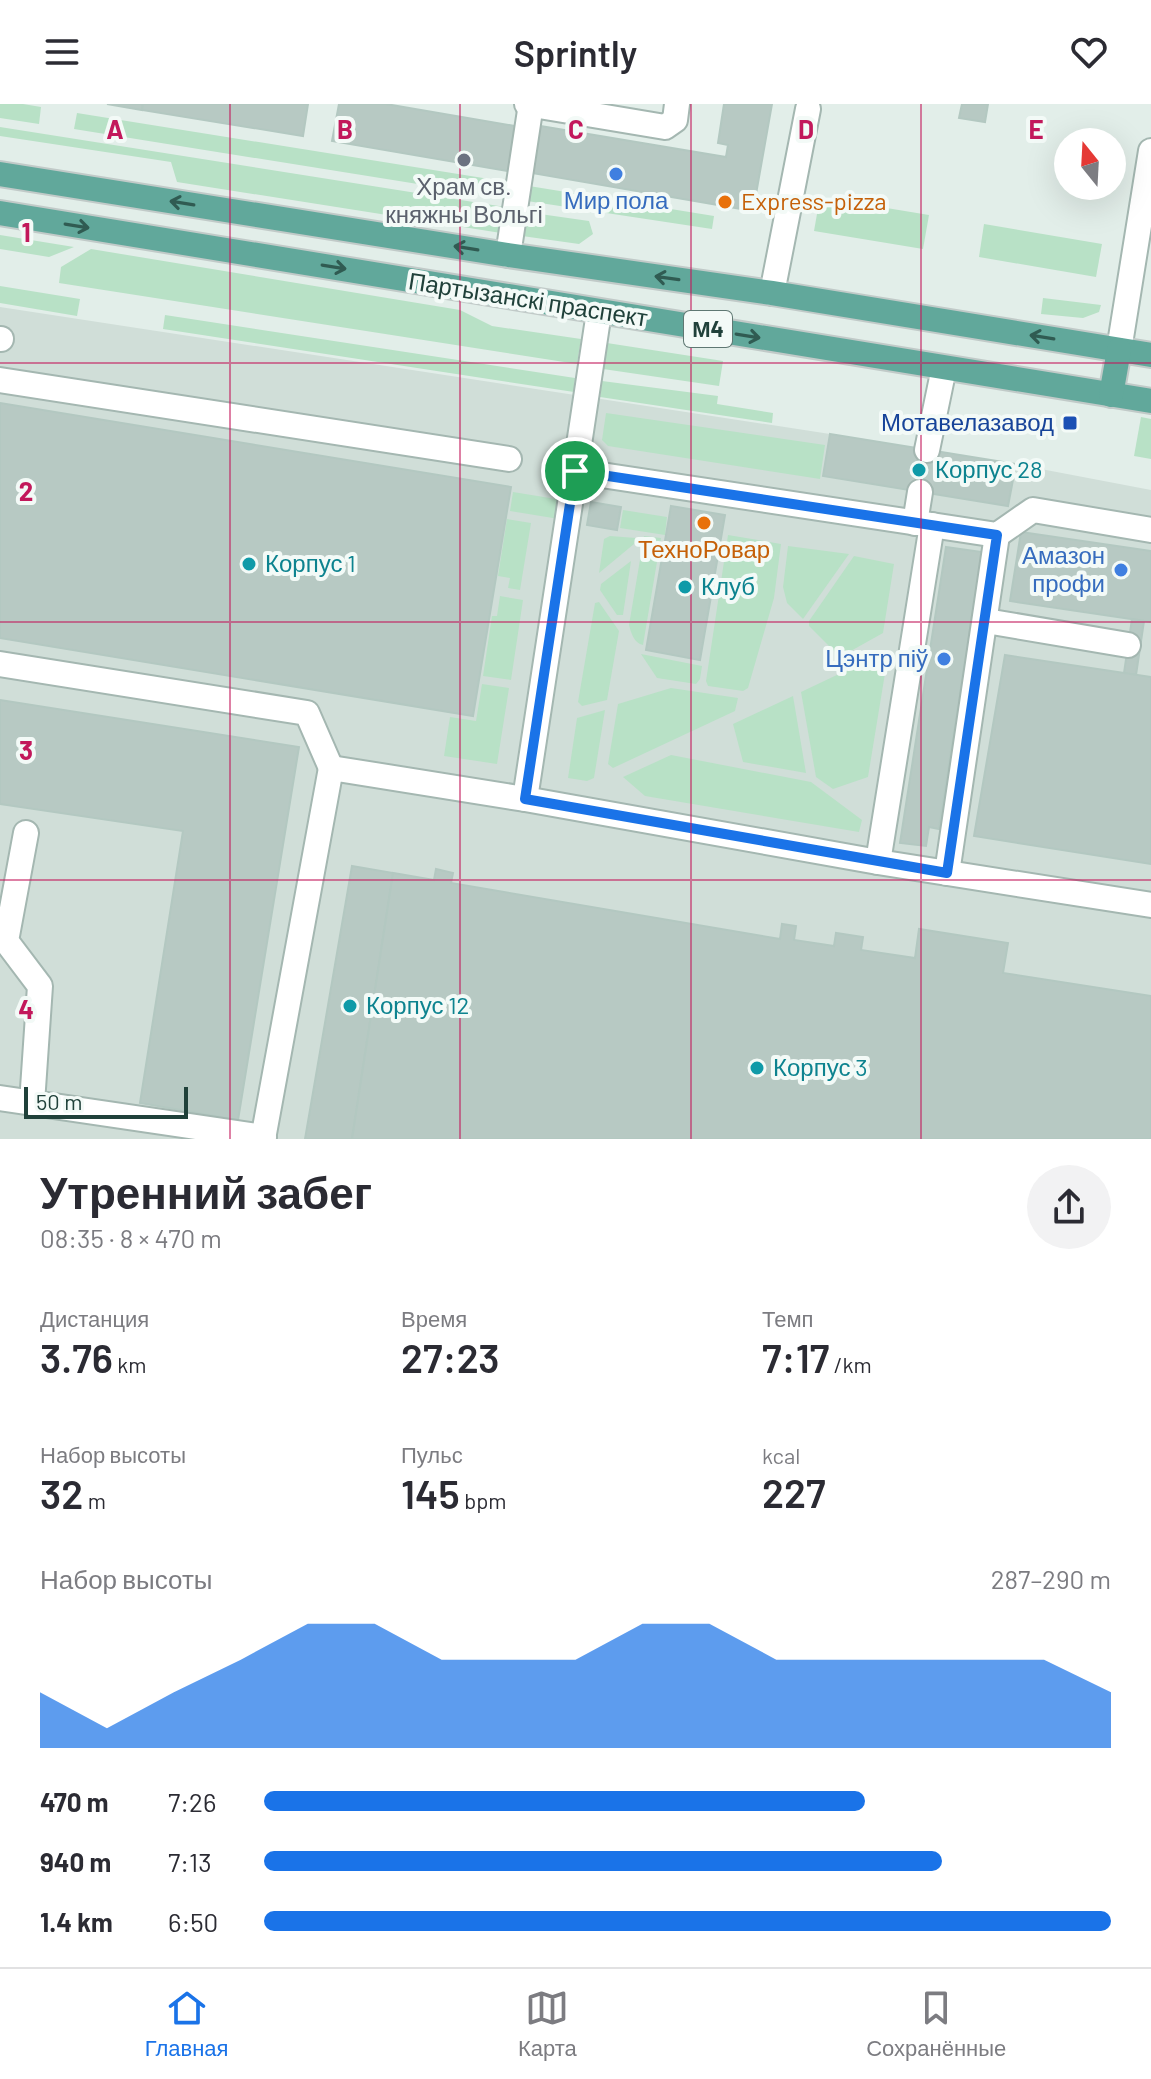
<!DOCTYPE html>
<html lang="ru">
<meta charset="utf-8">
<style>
body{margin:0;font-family:Barlow,sans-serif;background:#f2f2f3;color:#2b2b33;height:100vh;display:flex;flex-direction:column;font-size:30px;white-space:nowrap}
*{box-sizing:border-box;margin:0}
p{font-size:26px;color:#7c7c81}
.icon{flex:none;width:44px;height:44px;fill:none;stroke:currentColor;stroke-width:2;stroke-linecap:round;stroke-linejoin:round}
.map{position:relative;height:1035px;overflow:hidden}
.drawer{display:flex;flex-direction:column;background:#fff;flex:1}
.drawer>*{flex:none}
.needle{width:52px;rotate:342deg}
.fabs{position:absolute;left:1054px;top:24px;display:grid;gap:16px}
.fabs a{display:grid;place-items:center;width:72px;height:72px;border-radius:50%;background:#fff;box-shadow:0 8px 32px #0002;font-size:40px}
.scale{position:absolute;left:24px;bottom:20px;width:164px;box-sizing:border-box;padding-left:8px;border:4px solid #20413a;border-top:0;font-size:22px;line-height:28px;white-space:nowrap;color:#20413a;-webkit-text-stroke:6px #f3faf7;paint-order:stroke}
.pin{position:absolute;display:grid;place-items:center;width:68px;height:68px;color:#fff;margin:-34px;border:4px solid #fff;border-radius:50%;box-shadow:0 2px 8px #0007}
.round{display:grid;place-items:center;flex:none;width:84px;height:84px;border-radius:42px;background:#f2f2f3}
.summary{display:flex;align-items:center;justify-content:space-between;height:136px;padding:0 40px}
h1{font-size:44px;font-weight:600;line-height:60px}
.figures{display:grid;grid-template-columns:repeat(3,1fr);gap:12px;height:136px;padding:8px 40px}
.figures div{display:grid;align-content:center}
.figures b{font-size:40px;font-weight:600}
.figures small{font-size:22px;font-weight:400}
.figures p{font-size:22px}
.chart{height:224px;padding:16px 40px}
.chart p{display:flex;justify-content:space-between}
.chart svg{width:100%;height:144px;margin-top:8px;fill:#1a73e8;opacity:.7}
ul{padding:0 40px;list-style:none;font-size:26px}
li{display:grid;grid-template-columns:128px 96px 1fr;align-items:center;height:60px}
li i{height:20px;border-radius:10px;background:#1a73e8}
header{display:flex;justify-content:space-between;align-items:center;height:104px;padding:0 40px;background:#fff;font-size:36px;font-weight:600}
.dock{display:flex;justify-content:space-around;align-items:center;height:112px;border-top:2px solid #e1e1e2;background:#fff;font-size:22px;color:#7c7c81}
.dock a{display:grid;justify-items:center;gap:4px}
.dock .active{color:#1a73e8}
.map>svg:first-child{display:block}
.built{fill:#d0ded8}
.green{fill:#b8e1c6}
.building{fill:#b7c9c3;stroke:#b3c8c1;stroke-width:2}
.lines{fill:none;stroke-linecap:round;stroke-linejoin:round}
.minor-tunnel{stroke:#bbcbc6;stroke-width:24;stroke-dasharray:24 12;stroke-linecap:butt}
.minor-casing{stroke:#a4b7b1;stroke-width:28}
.major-casing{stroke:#c1cac8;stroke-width:28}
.minor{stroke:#fff;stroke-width:24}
.major{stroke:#61a89b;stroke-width:24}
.oneway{stroke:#305b52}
.route-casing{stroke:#fff;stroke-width:16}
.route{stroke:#1a73e8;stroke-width:10}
.grid{fill:none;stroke:#c2185b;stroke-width:2;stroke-opacity:0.55}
.worship-dot{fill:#6b7280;stroke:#f3faf7;stroke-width:3}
.shop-dot{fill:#3f7fe0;stroke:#f3faf7;stroke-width:3}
.food-dot{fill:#e8710a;stroke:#f3faf7;stroke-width:3}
.transit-dot{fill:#1a4fb4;stroke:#f3faf7;stroke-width:3}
.culture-dot{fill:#0f9aa8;stroke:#f3faf7;stroke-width:3}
.labels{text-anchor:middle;stroke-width:8;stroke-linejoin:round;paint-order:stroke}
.shield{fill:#f3faf7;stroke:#5f7873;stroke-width:2}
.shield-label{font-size:22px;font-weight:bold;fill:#20413a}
.worship-label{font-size:24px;fill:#5b616d;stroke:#f3faf7}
.shop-label{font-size:24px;fill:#366cbe;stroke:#f3faf7;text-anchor:end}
.food-label{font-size:24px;fill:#c56008;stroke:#f3faf7;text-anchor:start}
.street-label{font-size:24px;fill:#20413a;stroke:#f3faf7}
.transit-label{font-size:24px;fill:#164399;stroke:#f3faf7;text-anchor:end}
.culture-label{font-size:24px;fill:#0d838f;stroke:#f3faf7;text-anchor:start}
.grid-label{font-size:26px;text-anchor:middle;font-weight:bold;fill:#c2185b;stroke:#f3faf7;stroke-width:8;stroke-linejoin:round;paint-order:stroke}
</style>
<header><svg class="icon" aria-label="menu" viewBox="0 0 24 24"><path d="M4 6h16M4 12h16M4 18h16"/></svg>Sprintly<svg class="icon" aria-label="heart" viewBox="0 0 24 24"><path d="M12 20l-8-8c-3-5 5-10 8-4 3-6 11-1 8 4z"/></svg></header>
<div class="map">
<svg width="1151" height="1035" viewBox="0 0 1151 1035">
<rect width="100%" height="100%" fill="#e2eee9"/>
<!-- built -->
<polygon class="built" points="0,203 830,330 1015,360 1151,386 1151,1035 0,1035"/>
<!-- green -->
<g class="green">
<polygon points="0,0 23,0 41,3 39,20 0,14"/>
<polygon points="77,9 508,78 505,94 74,25"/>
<polygon points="0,23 505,103 501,129 177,78 171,58 0,32"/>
<polygon points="529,82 714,112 712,125 527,97"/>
<polygon points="820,93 929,111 923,145 814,127"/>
<polygon points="526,108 589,117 593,130 579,140 522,132"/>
<polygon points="984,120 1102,140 1096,173 979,153"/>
<polygon points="0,131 74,143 49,153 0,145"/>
<polygon points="91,145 460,206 492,222 581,235 577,260 59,179 61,163"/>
<polygon points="0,182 80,195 77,212 0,199"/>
<polygon points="1043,194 1101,201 1099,208 1083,214 1041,210"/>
<polygon points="165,211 575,274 574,288 163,225"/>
<polygon points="607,239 723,257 719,282 603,265"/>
<polygon points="602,277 718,292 717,300 773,309 772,319 600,293"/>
<polygon points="606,309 825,341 820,375 608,342 602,336"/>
<polygon points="1141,313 1151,315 1151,355 1134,352"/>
<polygon points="513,388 562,396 559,415 510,407"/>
<polygon points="623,406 667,413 665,431 620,424"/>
<polygon points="507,415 531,419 520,486 508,484 510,474 498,472"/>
<polygon points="728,431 781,440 774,494 748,584 743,587 708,582 706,577"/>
<polygon points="610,432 636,434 634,440 599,469 604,435"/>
<path d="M 644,432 L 661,434 L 643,541 C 634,539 631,529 629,521 Z"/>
<polygon points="788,442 849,450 803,515 787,499 783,483"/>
<polygon points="854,452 894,460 883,529 840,553 809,522 809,517"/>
<polygon points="631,457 623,511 617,511 600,486 601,480"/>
<polygon points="500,492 523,496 511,576 483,572 492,512 497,512"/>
<polygon points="599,498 619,527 607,596 582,602 578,598 595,499"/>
<polygon points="641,550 702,562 700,575 696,580 657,574"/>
<polygon points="881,550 888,551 868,673 833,685 816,673 801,588"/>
<polygon points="482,580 509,584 497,660 444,652 450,613 476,617"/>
<polygon points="671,584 738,594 735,607 613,664 608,660 618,600"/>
<polygon points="793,592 806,669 743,658 733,620"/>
<polygon points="605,606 594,674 587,677 568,674 577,614"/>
<polygon points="671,651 811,678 862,716 859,728 645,692 623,673"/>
</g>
<!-- building -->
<g class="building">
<polygon points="107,0 143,0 142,6"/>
<polygon points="143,0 308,0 303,32 142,6"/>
<polygon points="339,0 386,0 515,22 508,67 332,37"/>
<polygon points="724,0 772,0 753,107 532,69 540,22 726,53 728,41 718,39"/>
<polygon points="962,0 988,0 985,18 959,14"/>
<polygon points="0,299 511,383 473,612 0,534"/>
<polygon points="830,330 1016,360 1008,402 823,372"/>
<polygon points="591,398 621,403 617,426 587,421"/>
<polygon points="671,402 725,411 700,556 646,546"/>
<polygon points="1021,428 1151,447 1151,518 1010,497"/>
<polygon points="946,443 982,448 939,725 929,723 926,742 900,739"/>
<polygon points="1132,515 1144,517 1136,571 1124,569"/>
<polygon points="1005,551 1151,573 1151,760 974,732"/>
<polygon points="0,596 299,643 238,1016 140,999 183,727 0,700"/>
<polygon points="352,762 393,769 352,1035 305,1035"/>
<polygon points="436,765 453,769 451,779 780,835 782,820 796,822 794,836 834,842 836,829 863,833 861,846 915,854 919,825 1008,839 1003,869 1151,892 1151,1035 352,1035 393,769 434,776"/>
</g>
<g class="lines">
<!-- minor-tunnel -->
<polyline class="minor-tunnel" points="920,388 927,346"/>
<defs>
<g id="minor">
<polyline points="527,0 665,23 675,16 677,0"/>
<polyline points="508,151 531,0"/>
<polyline points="772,189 808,5"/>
<polyline points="599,208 575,367 997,431 1033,406 1151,426"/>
<polyline points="0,235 1,235"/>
<polyline points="1119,246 1151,47"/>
<polyline points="0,276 509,355"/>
<polyline points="927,346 944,264"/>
<polyline points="915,419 920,388"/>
<polyline points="986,517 1128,541"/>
<polyline points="0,560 307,609 331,664"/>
<polyline points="525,695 575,367"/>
<polyline points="26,729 6,837 40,882 32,999"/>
<polyline points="878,758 932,421"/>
<polyline points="947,769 997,431"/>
<polyline points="0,994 264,1033"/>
<polyline points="263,1035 331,664 525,695 878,758 1151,801"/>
</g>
<g id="major">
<polyline points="0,70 508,151 772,189 1151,251"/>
<polyline points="0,109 1151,297"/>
<polyline points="1111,291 1119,246"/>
</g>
</defs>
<!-- minor casing -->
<use href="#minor" class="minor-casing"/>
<!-- major casing -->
<use href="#major" class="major-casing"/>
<!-- minor -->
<use href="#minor" class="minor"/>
<!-- major -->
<use href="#major" class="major"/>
</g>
<!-- one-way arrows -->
<defs><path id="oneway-shaft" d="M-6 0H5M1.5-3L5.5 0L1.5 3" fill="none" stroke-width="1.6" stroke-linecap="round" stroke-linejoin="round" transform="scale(2)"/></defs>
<g class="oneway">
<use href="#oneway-shaft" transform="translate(182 99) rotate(-171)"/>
<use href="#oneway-shaft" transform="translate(77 122) rotate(9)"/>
<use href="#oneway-shaft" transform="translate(466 144) rotate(-171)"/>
<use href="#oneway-shaft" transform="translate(334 163) rotate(9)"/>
<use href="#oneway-shaft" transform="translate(667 174) rotate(-172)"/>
<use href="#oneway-shaft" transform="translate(748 232) rotate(9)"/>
<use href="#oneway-shaft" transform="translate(1042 233) rotate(-171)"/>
</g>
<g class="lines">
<defs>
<polygon id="route" points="575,367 997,431 947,769 525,695"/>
</defs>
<!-- route casing -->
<use href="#route" class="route-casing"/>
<!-- route -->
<use href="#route" class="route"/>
</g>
<!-- grid -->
<path class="grid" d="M 230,0 L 230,1035M 460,0 L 460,1035M 691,0 L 691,1035M 921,0 L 921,1035M 0,259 L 1151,259M 0,518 L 1151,518M 0,776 L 1151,776"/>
<!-- markers -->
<circle class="worship-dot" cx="464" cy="56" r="8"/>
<g class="shop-dot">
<circle cx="616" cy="70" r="8"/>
<circle cx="1121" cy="466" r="8"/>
<circle cx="944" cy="555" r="8"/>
</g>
<g class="food-dot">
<circle cx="725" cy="98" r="8"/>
<circle cx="704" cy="419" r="8"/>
</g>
<rect class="transit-dot" x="1062" y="311" width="16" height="16" rx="4"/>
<g class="culture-dot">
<circle cx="919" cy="366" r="8"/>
<circle cx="249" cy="460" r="8"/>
<circle cx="685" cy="483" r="8"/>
<circle cx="350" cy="902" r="8"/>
<circle cx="757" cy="964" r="8"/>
</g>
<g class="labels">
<!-- shield labels -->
<rect class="shield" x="684" y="207" width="48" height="36" rx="6"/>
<g class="shield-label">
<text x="708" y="233">М4</text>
</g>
<!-- worship labels -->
<g class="worship-label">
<text x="464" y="91">Храм св.<tspan x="464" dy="28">княжны Вольгі</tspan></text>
</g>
<!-- shop labels -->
<g class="shop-label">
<text x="616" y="105" text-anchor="middle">Мир пола</text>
<text x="1105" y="460">Амазон<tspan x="1105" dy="28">профи</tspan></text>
<text x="928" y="563">Цэнтр піў</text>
</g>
<!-- food labels -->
<g class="food-label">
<text x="741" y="106">Express-pizza</text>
<text x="704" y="454" text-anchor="middle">ТехноРовар</text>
</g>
<!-- street labels -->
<g class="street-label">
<text transform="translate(528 196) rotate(9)" y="8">Партызанскі праспект</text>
</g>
<!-- transit labels -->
<g class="transit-label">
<text x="1054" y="327">Мотавелазавод</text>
</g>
<!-- culture labels -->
<g class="culture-label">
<text x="935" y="374">Корпус 28</text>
<text x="265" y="468">Корпус 1</text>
<text x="701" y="491">Клуб</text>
<text x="366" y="910">Корпус 12</text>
<text x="773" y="972">Корпус 3</text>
</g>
</g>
<g class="grid-label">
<text x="115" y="35">A</text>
<text x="345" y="35">B</text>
<text x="576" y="35">C</text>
<text x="806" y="35">D</text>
<text x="1036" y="35">E</text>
<text x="26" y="138">1</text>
<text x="26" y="397">2</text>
<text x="26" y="656">3</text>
<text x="26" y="915">4</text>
</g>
</svg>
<div class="fabs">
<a><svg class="needle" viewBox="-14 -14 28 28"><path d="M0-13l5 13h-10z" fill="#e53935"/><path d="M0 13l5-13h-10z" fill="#7c7c81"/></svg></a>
</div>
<div class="scale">50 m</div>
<div class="pin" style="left:575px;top:367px;background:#1e9e55"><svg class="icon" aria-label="arrive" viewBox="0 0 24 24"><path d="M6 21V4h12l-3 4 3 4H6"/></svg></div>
</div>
<section class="drawer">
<div class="summary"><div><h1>Утренний забег</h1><p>08:35 · 8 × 470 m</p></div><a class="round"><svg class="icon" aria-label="share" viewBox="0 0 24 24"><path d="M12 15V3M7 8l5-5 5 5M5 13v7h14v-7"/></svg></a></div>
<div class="figures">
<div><p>Дистанция</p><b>3.76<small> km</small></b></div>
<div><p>Время</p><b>27:23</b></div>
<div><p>Темп</p><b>7:17<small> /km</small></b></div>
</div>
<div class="figures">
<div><p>Набор высоты</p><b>32<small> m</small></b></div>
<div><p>Пульс</p><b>145<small> bpm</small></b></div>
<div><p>kcal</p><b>227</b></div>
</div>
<div class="chart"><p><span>Набор высоты</span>287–290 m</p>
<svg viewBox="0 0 160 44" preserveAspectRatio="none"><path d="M0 44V27L10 38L20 27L30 17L40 6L50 6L60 17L70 17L80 17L90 6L100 6L110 17L120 17L130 17L140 17L150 17L160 27V44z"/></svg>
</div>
<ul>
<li><b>470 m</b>7:26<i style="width:71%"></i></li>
<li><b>940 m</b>7:13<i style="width:80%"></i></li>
<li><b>1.4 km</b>6:50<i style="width:100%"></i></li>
</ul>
</section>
<nav class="dock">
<a class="active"><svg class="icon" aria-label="home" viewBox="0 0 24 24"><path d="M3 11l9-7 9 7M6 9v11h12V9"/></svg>Главная</a>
<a><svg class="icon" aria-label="map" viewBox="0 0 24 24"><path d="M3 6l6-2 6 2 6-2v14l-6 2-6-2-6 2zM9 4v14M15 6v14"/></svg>Карта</a>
<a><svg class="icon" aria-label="saved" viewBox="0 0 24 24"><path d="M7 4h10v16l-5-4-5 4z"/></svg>Сохранённые</a>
</nav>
